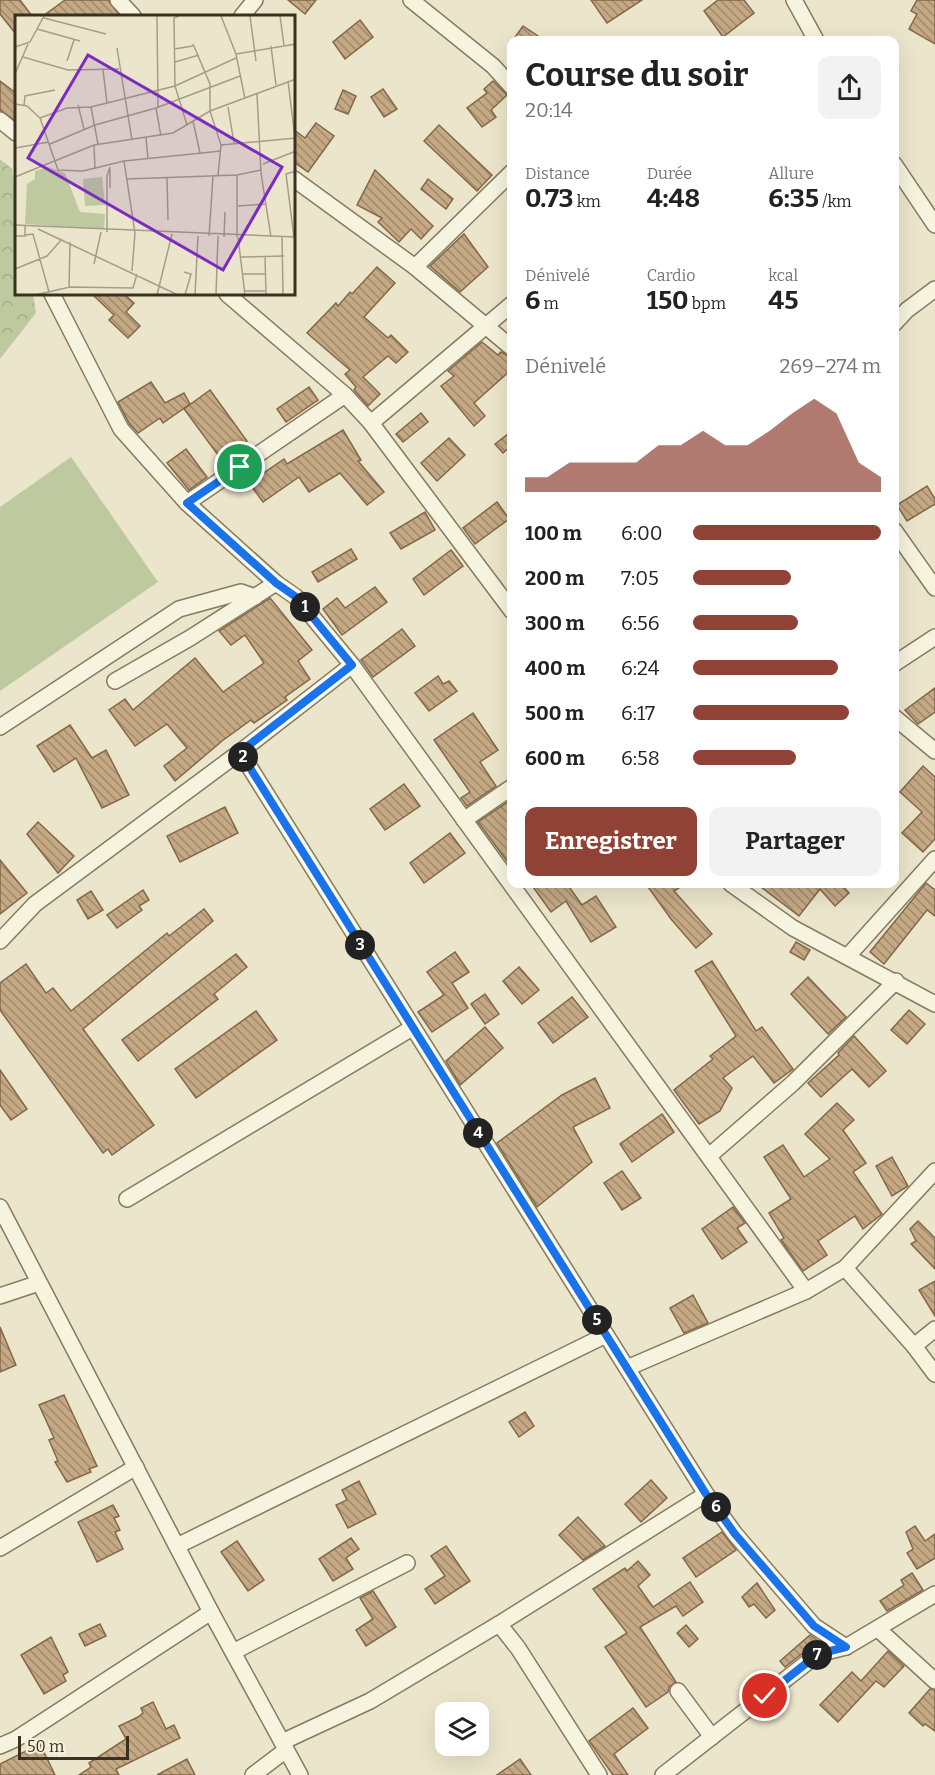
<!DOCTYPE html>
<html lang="fr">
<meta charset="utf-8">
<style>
body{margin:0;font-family:Bitter,serif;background:#f2f2f2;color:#222;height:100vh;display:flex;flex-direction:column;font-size:22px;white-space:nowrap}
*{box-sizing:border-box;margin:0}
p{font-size:20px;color:#767676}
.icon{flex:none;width:33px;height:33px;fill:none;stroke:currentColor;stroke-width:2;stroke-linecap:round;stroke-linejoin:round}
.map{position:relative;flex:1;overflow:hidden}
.details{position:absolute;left:507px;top:36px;width:392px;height:852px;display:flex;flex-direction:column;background:#fff;border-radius:12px;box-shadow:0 6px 24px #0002}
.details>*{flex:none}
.controls{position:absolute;left:435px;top:1702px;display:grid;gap:12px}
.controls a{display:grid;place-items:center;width:54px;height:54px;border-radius:12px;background:#fff;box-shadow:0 6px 24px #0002;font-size:30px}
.scale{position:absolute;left:18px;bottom:15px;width:111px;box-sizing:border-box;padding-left:6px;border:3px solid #393022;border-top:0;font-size:16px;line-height:21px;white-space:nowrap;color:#393022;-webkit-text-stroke:4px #f3efda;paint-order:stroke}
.pin{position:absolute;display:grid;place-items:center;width:51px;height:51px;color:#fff;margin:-26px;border:3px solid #fff;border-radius:50%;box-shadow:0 2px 6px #0007}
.km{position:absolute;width:30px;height:30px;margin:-15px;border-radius:50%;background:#222;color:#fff;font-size:16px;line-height:30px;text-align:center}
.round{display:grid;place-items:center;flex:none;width:63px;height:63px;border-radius:12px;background:#f2f2f2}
.summary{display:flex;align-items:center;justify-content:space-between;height:102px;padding:0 18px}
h1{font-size:33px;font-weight:700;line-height:45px}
.figures{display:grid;grid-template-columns:repeat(3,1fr);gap:9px;height:102px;padding:6px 18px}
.figures div{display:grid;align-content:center}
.figures b{font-size:26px;font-weight:700}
.figures small{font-size:16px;font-weight:400}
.figures p{font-size:16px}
.chart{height:168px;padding:12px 18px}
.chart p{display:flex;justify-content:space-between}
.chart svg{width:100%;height:108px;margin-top:6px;fill:#904236;opacity:.7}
.primary-button{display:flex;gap:12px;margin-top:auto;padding:12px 18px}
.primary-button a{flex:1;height:69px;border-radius:12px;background:#904236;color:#fff;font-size:24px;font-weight:700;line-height:69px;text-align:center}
.primary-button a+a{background:#f2f2f2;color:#222}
ul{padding:0 18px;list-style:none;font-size:20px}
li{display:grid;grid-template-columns:96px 72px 1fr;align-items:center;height:45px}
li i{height:15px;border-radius:8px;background:#904236}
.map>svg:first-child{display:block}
.grass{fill:#bec99f}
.forest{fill:url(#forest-crowns)}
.building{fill:url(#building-back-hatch);stroke:#836848;stroke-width:1.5}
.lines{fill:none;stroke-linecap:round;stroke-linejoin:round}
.minor-casing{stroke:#867a60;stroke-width:18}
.minor{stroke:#f6f3de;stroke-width:15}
.route-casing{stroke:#fff;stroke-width:12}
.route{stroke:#1a73e8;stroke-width:8}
.inset-road{fill:none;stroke:#a49d87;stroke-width:1.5}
.view{fill:#7b2cbf;fill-opacity:0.15;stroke:#7b2cbf;stroke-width:3}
.inset-edge{fill:none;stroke:#393022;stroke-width:3}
</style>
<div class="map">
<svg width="935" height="1775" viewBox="0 0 935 1775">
<defs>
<pattern id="forest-crowns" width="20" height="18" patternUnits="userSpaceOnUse" patternTransform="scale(1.5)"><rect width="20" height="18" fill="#bec99f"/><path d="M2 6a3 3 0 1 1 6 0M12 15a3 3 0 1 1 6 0" fill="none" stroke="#a4ad89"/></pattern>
<pattern id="building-back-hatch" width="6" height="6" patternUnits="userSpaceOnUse" patternTransform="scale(1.5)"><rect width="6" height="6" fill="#c5a984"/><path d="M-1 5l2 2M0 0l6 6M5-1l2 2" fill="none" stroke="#a18a6c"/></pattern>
</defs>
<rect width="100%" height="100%" fill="#ebe6cb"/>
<!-- grass -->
<polygon class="grass" points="71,457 158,582 0,691 0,507"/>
<!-- forest -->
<polygon class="forest" points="0,159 12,169 16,197 16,294 33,294 36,313 0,359"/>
<!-- building -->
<g class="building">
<polygon points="0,0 20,0 32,16 16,16 16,34 0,14"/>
<polygon points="65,0 108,0 120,16 43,16"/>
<polygon points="288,0 316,0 305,14"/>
<polygon points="591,0 642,0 607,23"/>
<polygon points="718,0 744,0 754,13 723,37 704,11"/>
<polygon points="917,0 935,0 935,44 909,29 917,14 911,11"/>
<polygon points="360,20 373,37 345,59 333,42"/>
<polygon points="523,26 544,40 513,40"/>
<polygon points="0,81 16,93 16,121 0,110"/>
<polygon points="493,81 507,95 491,110 496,117 482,127 467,108 487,93 484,89"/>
<polygon points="383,89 397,109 384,117 371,97"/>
<polygon points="343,90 356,96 348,114 335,109"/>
<polygon points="316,123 334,136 308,172 294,162 294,130 305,138"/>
<polygon points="439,125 492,175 477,191 424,141"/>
<polygon points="375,170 433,226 421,239 411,229 399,242 378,222 382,218 357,205"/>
<polygon points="428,179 453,199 446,209 421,189"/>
<polygon points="464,234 488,267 460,292 430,266"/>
<polygon points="377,267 395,283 364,317 388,338 391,335 408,352 396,363 388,356 363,377 380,394 368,406 354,390 356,387 345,374 350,370 307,333 336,303 338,306 350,292 352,294"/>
<polygon points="92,294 124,294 134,303 126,312 140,326 128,338 109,320 114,315"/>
<polygon points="482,342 498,355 501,352 512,358 512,369 474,403 485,416 474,426 441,386 454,376 448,371"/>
<polygon points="151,382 165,403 184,393 190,404 163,423 160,418 138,433 129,423 118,402"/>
<polygon points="309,387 318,400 286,422 277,409"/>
<polygon points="210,390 247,441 221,459 184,409"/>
<polygon points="421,413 428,422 403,442 396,434"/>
<polygon points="343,430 361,460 358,461 384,492 367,505 340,473 309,492 299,477 263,502 249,483 284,459 287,464"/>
<polygon points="512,431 512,445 503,453 495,444"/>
<polygon points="449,438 465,455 437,481 421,463"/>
<polygon points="186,449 207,477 189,490 167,463"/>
<polygon points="927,486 935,499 935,504 907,521 897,505"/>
<polygon points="497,502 509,519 475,544 463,528"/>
<polygon points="425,512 435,530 401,549 390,533"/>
<polygon points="351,549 357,559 318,582 312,572"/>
<polygon points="451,550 463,566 424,595 413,579"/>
<polygon points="375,587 387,602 342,635 323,609 337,598 345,608"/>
<polygon points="270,598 312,650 298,661 310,679 285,697 287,700 254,723 251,720 222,741 175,781 164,766 187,748 167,724 135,746 109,710 125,699 133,710 195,658 223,692 264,663 245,635 231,645 219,631"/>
<polygon points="402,629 415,646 373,677 361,660"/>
<polygon points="438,676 443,684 449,681 457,691 429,711 415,693"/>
<polygon points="935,688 935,712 918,724 905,710"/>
<polygon points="473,713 498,750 480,762 496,786 467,806 461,798 470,792 434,740"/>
<polygon points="70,725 92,758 106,750 129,795 102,808 76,758 54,772 37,746"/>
<polygon points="923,766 935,777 935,839 923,852 902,833 922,812 900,792"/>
<polygon points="404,784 420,806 385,830 370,809"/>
<polygon points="512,799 512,868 478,822"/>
<polygon points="225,807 238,833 180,862 167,836"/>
<polygon points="38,822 74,856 58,873 27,834"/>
<polygon points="450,833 465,853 424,883 410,863"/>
<polygon points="0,860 27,893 0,914"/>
<polygon points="926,883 935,890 935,916 927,910 884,964 870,952"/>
<polygon points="531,884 567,884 582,905 596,896 616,927 591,942 566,901 551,912"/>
<polygon points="646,884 685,884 674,891 712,934 696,948 671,919"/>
<polygon points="757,884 841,884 849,893 835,906 820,889 799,916"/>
<polygon points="143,890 149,900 139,906 142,910 117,928 107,915"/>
<polygon points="91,891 103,910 88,919 77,900"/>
<polygon points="204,909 213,921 83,1029 154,1125 112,1155 108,1149 103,1153 0,1010 0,983 26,964 46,993 53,988 71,1011 167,933 169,936"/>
<polygon points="796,942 810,950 804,960 790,952"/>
<polygon points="455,952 469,972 452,983 468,1008 432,1032 418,1012 444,995 427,972"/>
<polygon points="236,954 247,967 214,994 218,999 138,1061 122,1040"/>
<polygon points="712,961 756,1031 762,1027 793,1069 774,1083 753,1056 723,1078 732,1088 720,1111 699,1124 674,1090 713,1059 710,1056 736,1036 695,971"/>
<polygon points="519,967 539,990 522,1004 503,981"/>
<polygon points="808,977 846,1017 828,1034 791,994"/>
<polygon points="485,994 499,1014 485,1024 471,1004"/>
<polygon points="572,997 588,1017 553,1043 538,1023"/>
<polygon points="909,1010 925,1024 907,1044 891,1030"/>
<polygon points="256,1011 277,1040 196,1098 175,1069"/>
<polygon points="485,1027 503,1048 460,1085 446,1061"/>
<polygon points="854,1036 886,1071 869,1087 852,1069 821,1097 808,1083 839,1055 838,1053"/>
<polygon points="0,1070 27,1109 11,1120 0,1105"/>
<polygon points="595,1078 610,1108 573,1127 592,1162 537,1207 497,1143 562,1095"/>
<polygon points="837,1103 854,1120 843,1130 866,1163 853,1172 882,1214 863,1229 855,1216 818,1241 827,1255 803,1271 781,1240 784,1238 769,1213 791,1199 764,1157 783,1145 804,1177 830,1159 805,1134"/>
<polygon points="662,1114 674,1132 632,1162 620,1144"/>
<polygon points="892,1157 908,1186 892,1196 876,1166"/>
<polygon points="622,1171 641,1198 622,1210 604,1183"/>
<polygon points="733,1207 745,1223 737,1228 747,1242 722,1259 702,1229"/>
<polygon points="918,1221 935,1238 935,1269 911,1244 916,1241 910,1229"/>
<polygon points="935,1281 935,1316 919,1290"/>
<polygon points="693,1295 708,1323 684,1333 670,1308"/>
<polygon points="0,1327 16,1365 0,1372"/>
<polygon points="64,1395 97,1466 89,1469 91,1472 67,1482 55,1462 58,1461 49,1440 54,1438 39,1405"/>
<polygon points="525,1412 534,1426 519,1437 509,1422"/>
<polygon points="651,1480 667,1498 641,1522 625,1504"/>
<polygon points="359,1481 376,1514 348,1528 336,1505 347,1500 342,1490"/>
<polygon points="113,1505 119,1516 114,1518 120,1530 115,1532 123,1549 97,1562 78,1522"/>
<polygon points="578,1517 605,1546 583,1560 559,1535"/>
<polygon points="915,1526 925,1541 935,1534 935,1558 917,1569 907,1553 913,1549 906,1532"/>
<polygon points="722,1532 736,1550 696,1577 683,1558"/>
<polygon points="351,1538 359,1549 346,1558 353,1569 333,1581 319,1559"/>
<polygon points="237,1541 264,1580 248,1591 221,1552"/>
<polygon points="446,1546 470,1581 435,1604 425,1589 445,1576 431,1556"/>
<polygon points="638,1561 650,1575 638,1586 653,1607 690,1582 703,1602 683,1616 676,1606 640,1627 676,1682 669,1687 668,1692 646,1707 605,1647 627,1633 593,1589 625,1568 627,1571"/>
<polygon points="912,1573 923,1590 887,1611 880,1601 904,1585 901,1580"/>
<polygon points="757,1583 775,1610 766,1618 754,1604 749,1607 742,1597"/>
<polygon points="373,1591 396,1627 366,1646 356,1630 373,1619 360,1598"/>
<polygon points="100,1624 106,1636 85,1646 79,1634"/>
<polygon points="686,1625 698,1639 689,1647 677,1633"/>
<polygon points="810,1635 821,1643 812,1646 785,1667 780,1661"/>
<polygon points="51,1637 68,1672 63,1675 66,1681 44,1694 21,1655"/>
<polygon points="888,1651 904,1666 884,1687 876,1681 838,1722 820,1705 852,1672 861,1681"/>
<polygon points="930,1689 935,1690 935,1731 925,1724 923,1726 909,1713"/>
<polygon points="153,1702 166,1729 174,1725 180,1738 116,1769 119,1775 79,1775 91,1767 89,1763 126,1739 119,1726 138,1717 143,1713 141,1708"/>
<polygon points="633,1708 648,1728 614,1754 628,1775 613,1775 589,1741"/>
<polygon points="40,1744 55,1775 0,1775 0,1764"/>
<polygon points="187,1759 195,1775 157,1775"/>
<polygon points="520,1759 531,1775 497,1775"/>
</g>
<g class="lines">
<defs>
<g id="minor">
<polyline points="118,0 133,16"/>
<polyline points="411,0 493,66 512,87"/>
<polyline points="794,0 816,40"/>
<polyline points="242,16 255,0"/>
<polyline points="0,120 16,133"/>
<polyline points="894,164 935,225"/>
<polyline points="294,179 415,267 512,348"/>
<polyline points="415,267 512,172"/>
<polyline points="52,294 121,429 187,503 276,583 296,597 352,665 806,1291"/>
<polyline points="227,294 345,395 371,423 512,611"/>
<polyline points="894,324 907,310 935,289"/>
<polyline points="371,423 512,304"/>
<polyline points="187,503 345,395"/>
<polyline points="894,530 935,588"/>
<polyline points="894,664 935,637"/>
<polyline points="115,681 190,638 276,583"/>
<polyline points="894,717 935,751"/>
<polyline points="0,727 179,609 241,592 255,597"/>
<polyline points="240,752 706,1494 735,1534 814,1626 846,1647"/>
<polyline points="464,820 512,787"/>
<polyline points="731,884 793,928 935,1004"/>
<polyline points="0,941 35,904 240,752 352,665"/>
<polyline points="848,956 935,859"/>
<polyline points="709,1156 793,1083 896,981"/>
<polyline points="127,1199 412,1028"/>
<polyline points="0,1207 211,1612 300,1775"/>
<polyline points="845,1268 914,1346 935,1374"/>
<polyline points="0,1296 39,1283"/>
<polyline points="914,1346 935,1329"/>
<polyline points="627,1368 806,1291 845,1268 935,1171"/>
<polyline points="177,1546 606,1335"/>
<polyline points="0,1548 136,1467"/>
<polyline points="499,1624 518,1648 599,1775"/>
<polyline points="878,1629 935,1681"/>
<polyline points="233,1652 407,1563"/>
<polyline points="678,1691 712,1737"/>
<polyline points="282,1742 370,1701 499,1624 706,1494"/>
<polyline points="0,1746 16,1739 211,1612"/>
<polyline points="253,1775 286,1750"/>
<polyline points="663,1775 818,1654 846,1647 935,1594"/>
</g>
</defs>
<!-- minor casing -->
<use href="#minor" class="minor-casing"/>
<!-- minor -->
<use href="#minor" class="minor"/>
</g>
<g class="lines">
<defs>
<polyline id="route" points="240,467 187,503 276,583 296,597 352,665 240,752 706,1494 735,1534 814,1626 846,1647 818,1654 765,1696"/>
</defs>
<!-- route casing -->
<use href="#route" class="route-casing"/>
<!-- route -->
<use href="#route" class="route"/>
</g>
<!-- overview -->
<g transform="translate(15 15)">
<rect width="280" height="280" fill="#ebe6cb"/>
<path d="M 87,162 L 90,190 L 70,191 L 68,164 Z" fill="#bec99f"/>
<path d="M 33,152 L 50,158 L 65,197 L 90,199 L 89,214 L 10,209 L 12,169 L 20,164 L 20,156 Z" fill="#bec99f"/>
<path class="inset-road" d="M 142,1 L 143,92M 164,1 L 159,3 L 160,71 L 172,110M 206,1 L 221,39 L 230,84M 235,1 L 241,46M 265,1 L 269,30M 29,3 L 91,19M 22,14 L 65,26M 178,29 L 195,69 L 195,96 L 206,130 L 203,160M 256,31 L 261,70M 0,32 L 15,27 L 29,1M 102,33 L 117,125M 159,34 L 178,31M 221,39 L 281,29M 8,42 L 53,55 L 104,54M 52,46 L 59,25M 160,47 L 184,40M 88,55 L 92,88M 0,59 L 13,29M 273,66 L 281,131M 242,79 L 246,158 L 256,222M 0,89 L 12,91 L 25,103M 63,90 L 69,114M 9,91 L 10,81 L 40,75M 76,92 L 83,129M 213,92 L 219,128M 141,93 L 146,121M 178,106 L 185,138M 131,123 L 133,144M 35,129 L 80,110 L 141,93 L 225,61M 79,130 L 80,154M 206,130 L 281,123M 0,133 L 34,127M 206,136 L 109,146 L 68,156 L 43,155 L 25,103 L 52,93 L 76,92 L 160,71 L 221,43M 109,146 L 120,218 L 117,256M 248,149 L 281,136M 95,154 L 95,173M 222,160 L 222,222M 0,162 L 79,130 L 158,118 L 195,96 L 281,64M 152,162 L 153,205M 111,164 L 222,160 L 246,155M 223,191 L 251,189M 0,210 L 281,222M 23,214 L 163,280M 92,217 L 92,161 L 95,152M 10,220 L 18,219 L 34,277M 0,221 L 10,221 L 10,211M 194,221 L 198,161M 209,222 L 210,197M 223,222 L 230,280M 267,222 L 268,280M 279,222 L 271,159 L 281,156M 250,241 L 251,280M 226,242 L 269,241M 79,249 L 86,217M 0,254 L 32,241 L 47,224M 169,257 L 176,259 L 170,280M 228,259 L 250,259M 54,273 L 55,227M 229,276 L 250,276M 20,280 L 55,272 L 118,273 L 122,259M 142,280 L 157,219M 180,280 L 183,221M 201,280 L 203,221"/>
<path class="view" d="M 73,40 L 267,152 L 208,255 L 13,143 Z"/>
<rect width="280" height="280" class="inset-edge"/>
</g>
</svg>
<div class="controls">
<a><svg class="icon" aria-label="layers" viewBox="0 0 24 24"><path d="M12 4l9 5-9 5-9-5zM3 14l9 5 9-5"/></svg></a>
</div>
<div class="scale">50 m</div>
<div class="pin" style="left:240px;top:467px;background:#1e9e55"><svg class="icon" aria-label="arrive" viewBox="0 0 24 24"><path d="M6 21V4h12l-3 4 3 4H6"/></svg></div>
<div class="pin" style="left:765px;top:1696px;background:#d93025"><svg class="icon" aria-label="check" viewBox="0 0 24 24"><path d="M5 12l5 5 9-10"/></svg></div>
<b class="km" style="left:305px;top:607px">1</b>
<b class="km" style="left:243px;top:757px">2</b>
<b class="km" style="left:360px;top:945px">3</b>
<b class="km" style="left:478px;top:1133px">4</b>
<b class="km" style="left:597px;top:1320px">5</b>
<b class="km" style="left:716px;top:1507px">6</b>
<b class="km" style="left:817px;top:1655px">7</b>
<section class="details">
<div class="summary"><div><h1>Course du soir</h1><p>20:14</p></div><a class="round"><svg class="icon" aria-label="share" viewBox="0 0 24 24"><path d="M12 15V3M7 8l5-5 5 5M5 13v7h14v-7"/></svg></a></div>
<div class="figures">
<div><p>Distance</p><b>0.73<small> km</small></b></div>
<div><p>Durée</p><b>4:48</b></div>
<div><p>Allure</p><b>6:35<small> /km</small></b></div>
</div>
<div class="figures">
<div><p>Dénivelé</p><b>6<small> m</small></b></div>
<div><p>Cardio</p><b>150<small> bpm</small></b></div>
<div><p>kcal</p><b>45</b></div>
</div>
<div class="chart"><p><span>Dénivelé</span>269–274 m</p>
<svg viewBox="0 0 160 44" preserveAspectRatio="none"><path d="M0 44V38L10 38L20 32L30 32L40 32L50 32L60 25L70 25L80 19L90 25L100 25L110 19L120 12L130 6L140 12L150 32L160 38V44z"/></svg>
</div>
<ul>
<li><b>100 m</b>6:00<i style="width:100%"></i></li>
<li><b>200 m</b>7:05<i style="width:52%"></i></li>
<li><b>300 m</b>6:56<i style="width:56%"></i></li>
<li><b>400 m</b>6:24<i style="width:77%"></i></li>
<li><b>500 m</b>6:17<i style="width:83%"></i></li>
<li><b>600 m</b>6:58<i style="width:55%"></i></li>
</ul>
<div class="primary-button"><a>Enregistrer</a><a>Partager</a></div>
</section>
</div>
